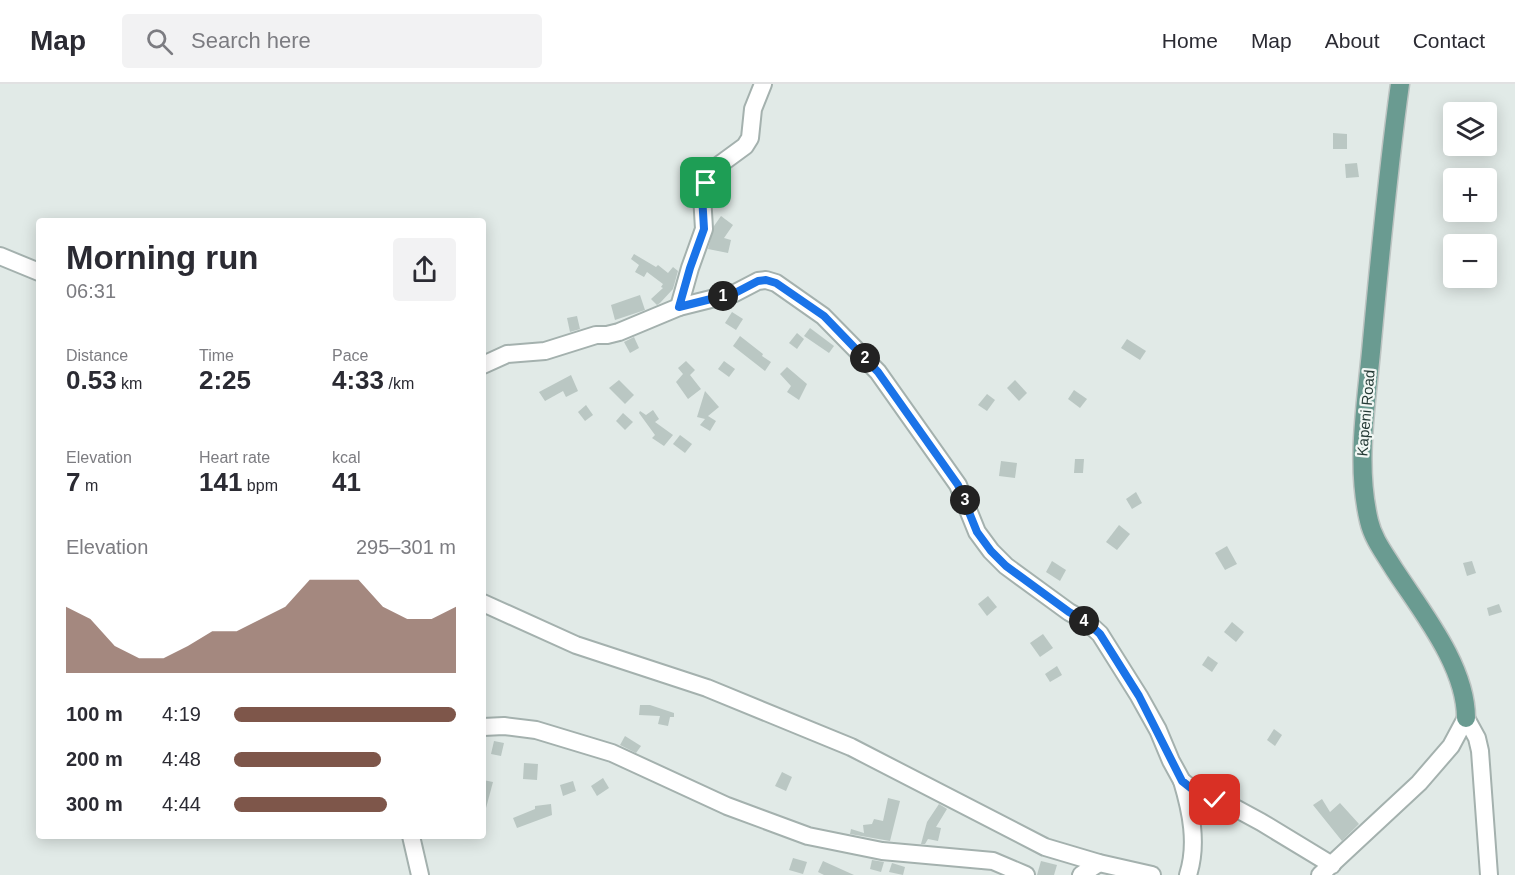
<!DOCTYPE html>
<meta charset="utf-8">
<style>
body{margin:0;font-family:Arial,sans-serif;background:#f2f2f3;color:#2b2b33;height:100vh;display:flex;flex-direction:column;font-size:22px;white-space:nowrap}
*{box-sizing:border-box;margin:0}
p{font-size:20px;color:#7c7c81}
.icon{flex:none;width:33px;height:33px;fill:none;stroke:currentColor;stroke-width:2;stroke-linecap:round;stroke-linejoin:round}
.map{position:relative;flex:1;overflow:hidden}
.details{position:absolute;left:36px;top:134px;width:450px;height:621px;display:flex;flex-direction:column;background:#fff;border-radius:6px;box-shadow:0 3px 15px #0003}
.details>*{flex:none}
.fabs{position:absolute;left:1443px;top:18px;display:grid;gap:12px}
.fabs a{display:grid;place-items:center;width:54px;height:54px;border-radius:6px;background:#fff;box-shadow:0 3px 15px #0003;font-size:30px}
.pin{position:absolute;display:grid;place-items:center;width:51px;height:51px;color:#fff;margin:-26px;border-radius:12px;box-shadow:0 3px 9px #0006}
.km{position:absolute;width:30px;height:30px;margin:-15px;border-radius:50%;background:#222;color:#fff;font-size:16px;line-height:30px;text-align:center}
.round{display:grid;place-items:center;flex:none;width:63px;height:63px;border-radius:6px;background:#f2f2f3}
.summary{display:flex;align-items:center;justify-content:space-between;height:102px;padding:0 30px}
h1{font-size:33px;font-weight:700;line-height:45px}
.stats{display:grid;grid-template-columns:repeat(3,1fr);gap:9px;height:102px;padding:6px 30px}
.stats div{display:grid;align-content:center}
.stats b{font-size:26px;font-weight:700}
.stats small{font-size:16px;font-weight:400}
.stats p{font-size:16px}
.chart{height:168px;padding:12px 30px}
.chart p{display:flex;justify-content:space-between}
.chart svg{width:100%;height:108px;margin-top:6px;fill:#7e564a;opacity:.7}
ul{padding:0 30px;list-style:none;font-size:20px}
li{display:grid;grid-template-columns:96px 72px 1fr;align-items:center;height:45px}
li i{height:15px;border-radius:8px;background:#7e564a}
header{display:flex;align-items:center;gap:36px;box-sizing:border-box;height:84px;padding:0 30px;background:#fff;border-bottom:2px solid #e1e1e2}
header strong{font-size:28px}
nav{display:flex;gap:33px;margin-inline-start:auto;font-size:21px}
.search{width:420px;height:54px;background:#f2f2f3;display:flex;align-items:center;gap:15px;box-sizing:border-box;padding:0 21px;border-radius:6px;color:#7c7c81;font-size:22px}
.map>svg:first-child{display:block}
.building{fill:#bac7c3}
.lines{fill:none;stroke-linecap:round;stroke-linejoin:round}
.minor-casing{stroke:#a4b1ae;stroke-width:20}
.major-casing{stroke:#bdc4c2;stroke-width:21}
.minor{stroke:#fff;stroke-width:16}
.major{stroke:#6a9b91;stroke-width:18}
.route-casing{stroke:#fff;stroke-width:12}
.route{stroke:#1a73e8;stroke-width:8}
.labels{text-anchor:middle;stroke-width:4.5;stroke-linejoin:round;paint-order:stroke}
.street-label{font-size:15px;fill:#233934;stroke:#f1f7f4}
</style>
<header>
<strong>Map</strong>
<div class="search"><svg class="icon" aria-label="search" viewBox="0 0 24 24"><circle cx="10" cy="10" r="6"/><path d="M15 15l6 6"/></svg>Search here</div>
<nav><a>Home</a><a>Map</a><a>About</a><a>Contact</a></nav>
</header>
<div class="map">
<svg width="1515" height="791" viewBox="0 0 1515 791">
<rect width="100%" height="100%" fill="#e1eae7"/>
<!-- building -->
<g class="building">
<polygon points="1333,49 1347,50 1347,65 1333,65"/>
<polygon points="1357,79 1359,93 1346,94 1345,80"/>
<polygon points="721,132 733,141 724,154 731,156 728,169 708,165 714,142"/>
<polygon points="634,170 656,183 658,181 668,189 673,183 678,187 673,205 660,219 657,221 651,215 663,204 661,203 663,200 647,188 644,193 635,188 639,181 631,175"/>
<polygon points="640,211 645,226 615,236 611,221"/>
<polygon points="732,228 743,235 736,246 725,239"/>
<polygon points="577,232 580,245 570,248 567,234"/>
<polygon points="810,244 834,262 829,269 804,252"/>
<polygon points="797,249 804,255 797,265 789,259"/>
<polygon points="740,252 763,270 762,272 771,278 765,287 733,262"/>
<polygon points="634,253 639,264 630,269 624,258"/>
<polygon points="1127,255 1146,267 1140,276 1121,264"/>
<polygon points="686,277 695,286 690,291 701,305 688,315 676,298 683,290 678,284"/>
<polygon points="724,277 735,285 729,293 718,285"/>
<polygon points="787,283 807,300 799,316 787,308 791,302 780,290"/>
<polygon points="571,291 578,307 566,313 563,307 545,317 539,308"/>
<polygon points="619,296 634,311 625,320 609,304"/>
<polygon points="1015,296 1027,309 1019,317 1007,304"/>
<polygon points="1074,306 1087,315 1080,324 1068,315"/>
<polygon points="705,307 719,323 708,332 716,337 710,347 700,341 705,335 697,333"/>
<polygon points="987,310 995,316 987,327 978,321"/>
<polygon points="586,321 593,331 585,337 578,328"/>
<polygon points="653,326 659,335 655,338 673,351 664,362 652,354 655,351 639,329 640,327 646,331"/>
<polygon points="623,329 633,338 625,346 616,337"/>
<polygon points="680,351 692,360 685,369 673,360"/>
<polygon points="1075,375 1084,375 1083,389 1074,389"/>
<polygon points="1001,377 1017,379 1015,394 999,392"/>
<polygon points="1136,408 1142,419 1132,425 1126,415"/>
<polygon points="1119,441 1130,450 1117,466 1106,458"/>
<polygon points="1227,462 1237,480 1225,486 1215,469"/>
<polygon points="1052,477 1066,486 1060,497 1046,488"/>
<polygon points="1472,477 1476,489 1467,492 1463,479"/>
<polygon points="988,512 997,523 987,532 978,520"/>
<polygon points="1499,520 1502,528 1489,532 1487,524"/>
<polygon points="1232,538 1244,548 1236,558 1224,548"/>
<polygon points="1043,550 1053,564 1040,573 1030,559"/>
<polygon points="1208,572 1218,579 1212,588 1202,581"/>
<polygon points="1057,582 1062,591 1050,598 1045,590"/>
<polygon points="640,621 650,621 674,629 674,633 670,633 668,642 658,640 660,632 639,631"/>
<polygon points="1274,645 1282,651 1275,662 1267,656"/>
<polygon points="625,652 641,662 636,669 620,661"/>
<polygon points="494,657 504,659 501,672 491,670"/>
<polygon points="524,679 538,680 537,696 523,695"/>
<polygon points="782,688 792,693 786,707 775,702"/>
<polygon points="603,694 609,704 597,712 591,702"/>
<polygon points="483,696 493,698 486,724 483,723"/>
<polygon points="573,697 576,707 563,712 560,701"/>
<polygon points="888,714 900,717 890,757 850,750 851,745 864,749 863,741 872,740 874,735 883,737"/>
<polygon points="1322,715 1330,728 1340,719 1359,740 1342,757 1313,721"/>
<polygon points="551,720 552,731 517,744 513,734 535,725 535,722"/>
<polygon points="939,720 947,725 936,743 941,744 938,757 928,755 925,760 921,760 927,738"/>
<polygon points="793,774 807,778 803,790 789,786"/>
<polygon points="872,776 884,778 881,788 870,785"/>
<polygon points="823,777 854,791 824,791 818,788"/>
<polygon points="1041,777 1057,781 1054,791 1037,791"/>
<polygon points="892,779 905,783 903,791 889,788"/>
</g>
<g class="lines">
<defs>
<g id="minor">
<polyline points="0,172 39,188"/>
<polyline points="679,223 690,184 704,145 702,111 706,99 715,84 745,62 750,54 753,25 763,0"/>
<polyline points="483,281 507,270 545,267 596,251 607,251 619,248 679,223 735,209 758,197 766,196 776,199 823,232 878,288 958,401 977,448 991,467 1006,482 1069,528 1087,538 1100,550 1139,612 1158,646 1171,677 1182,697 1196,708 1237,725 1261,738 1332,781"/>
<polyline points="483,519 576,561 707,604 851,663 1045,763 1099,779 1152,791"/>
<polyline points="1466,634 1477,654 1480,667 1489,791"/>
<polyline points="483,643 504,642 536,646 612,669 727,722 808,752 882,767 993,777 1026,791"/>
<path d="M 1182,697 C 1191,727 1198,760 1188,791"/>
<polyline points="411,752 420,791"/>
<polyline points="1081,791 1099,779"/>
<polyline points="1320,791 1419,699 1451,662 1466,634"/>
</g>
<path id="major" d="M 1400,0 C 1388,85 1380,171 1372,257 C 1367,317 1355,378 1369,437 C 1373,455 1385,470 1394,485 C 1422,528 1466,582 1466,634"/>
</defs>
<!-- minor casing -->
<use href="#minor" class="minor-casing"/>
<!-- major casing -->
<use href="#major" class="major-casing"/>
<!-- minor -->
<use href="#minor" class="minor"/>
<!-- major -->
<use href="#major" class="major"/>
</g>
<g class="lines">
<defs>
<polyline id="route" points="706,99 702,111 704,145 690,184 679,223 735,209 758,197 766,196 776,199 824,232 878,288 958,401 977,448 991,467 1006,482 1069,528 1087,538 1100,550 1139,612 1182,697 1196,708 1215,716"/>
</defs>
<!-- route casing -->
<use href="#route" class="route-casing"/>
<!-- route -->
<use href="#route" class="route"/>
</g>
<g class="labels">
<!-- street labels -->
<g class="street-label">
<text transform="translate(1366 329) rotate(-85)" y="5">Kapeni Road</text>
</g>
</g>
</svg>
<div class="fabs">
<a><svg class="icon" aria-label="layers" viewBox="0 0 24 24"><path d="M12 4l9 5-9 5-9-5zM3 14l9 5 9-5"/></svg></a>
<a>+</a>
<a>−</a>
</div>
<div class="pin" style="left:706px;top:99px;background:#1e9e55"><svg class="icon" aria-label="arrive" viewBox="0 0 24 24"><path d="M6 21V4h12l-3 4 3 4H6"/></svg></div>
<div class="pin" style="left:1215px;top:716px;background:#d93025"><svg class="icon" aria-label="check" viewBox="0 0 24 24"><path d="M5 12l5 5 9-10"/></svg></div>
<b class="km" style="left:723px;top:212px">1</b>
<b class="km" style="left:865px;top:274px">2</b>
<b class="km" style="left:965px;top:416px">3</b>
<b class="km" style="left:1084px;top:537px">4</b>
<section class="details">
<div class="summary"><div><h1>Morning run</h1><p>06:31</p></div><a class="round"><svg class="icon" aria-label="share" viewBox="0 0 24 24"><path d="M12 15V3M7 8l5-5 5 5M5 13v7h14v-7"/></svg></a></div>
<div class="stats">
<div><p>Distance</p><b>0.53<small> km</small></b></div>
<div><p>Time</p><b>2:25</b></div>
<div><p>Pace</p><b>4:33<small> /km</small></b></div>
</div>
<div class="stats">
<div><p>Elevation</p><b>7<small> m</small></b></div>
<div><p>Heart rate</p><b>141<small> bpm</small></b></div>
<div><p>kcal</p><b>41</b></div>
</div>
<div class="chart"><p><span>Elevation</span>295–301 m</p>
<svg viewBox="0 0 160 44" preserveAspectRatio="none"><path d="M0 44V17L10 22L20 33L30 38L40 38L50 33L60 27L70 27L80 22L90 17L100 6L110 6L120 6L130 17L140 22L150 22L160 17V44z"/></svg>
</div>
<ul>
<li><b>100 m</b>4:19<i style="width:100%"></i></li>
<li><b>200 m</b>4:48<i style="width:66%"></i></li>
<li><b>300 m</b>4:44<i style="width:69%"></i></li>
</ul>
</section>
</div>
